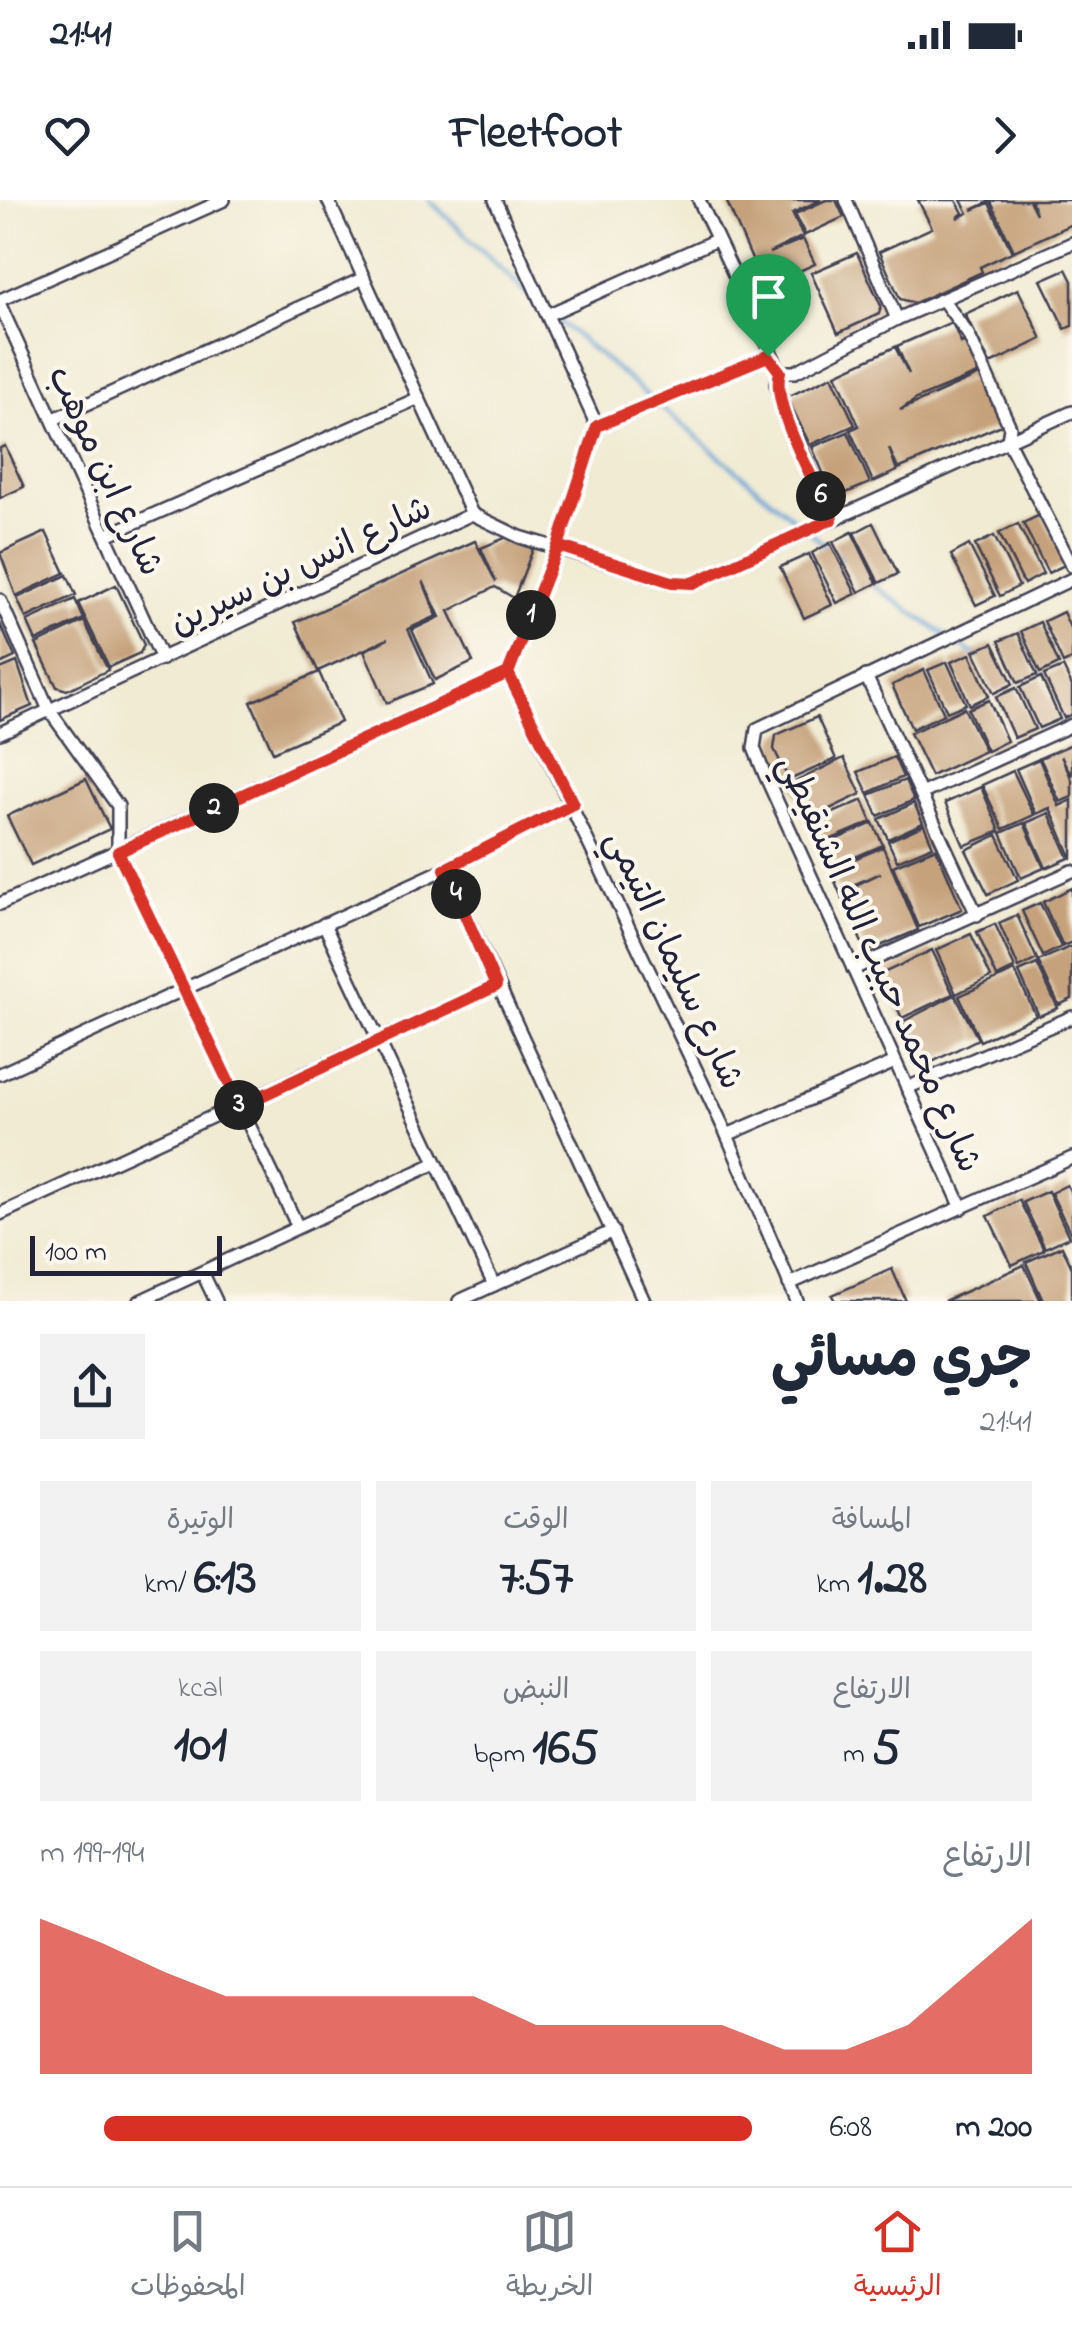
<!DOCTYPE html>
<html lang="ar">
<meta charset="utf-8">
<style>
body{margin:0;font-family:"Indie Flower","Playpen Sans Arabic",sans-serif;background:#f2f2f3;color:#1f2937;direction:rtl;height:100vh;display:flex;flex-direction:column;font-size:38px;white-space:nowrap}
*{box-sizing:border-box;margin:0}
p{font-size:32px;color:#747a83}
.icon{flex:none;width:55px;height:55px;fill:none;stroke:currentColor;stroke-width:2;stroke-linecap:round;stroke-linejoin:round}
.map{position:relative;height:1101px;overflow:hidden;direction:ltr}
.details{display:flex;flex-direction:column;background:#fff;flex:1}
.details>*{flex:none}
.scale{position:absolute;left:30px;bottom:25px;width:192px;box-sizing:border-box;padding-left:10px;border:5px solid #22223b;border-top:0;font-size:28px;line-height:35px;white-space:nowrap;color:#22223b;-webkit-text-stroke:8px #fbf7ec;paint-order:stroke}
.pin{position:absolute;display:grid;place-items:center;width:85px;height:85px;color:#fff;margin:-102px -42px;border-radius:50% 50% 50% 0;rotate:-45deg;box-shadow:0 0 10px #0007}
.pin .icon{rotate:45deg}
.km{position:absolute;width:50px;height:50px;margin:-25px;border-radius:50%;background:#222;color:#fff;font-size:28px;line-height:50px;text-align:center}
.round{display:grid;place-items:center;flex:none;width:105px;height:105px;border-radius:0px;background:#f2f2f3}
.head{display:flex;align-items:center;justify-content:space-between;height:170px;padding:0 40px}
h1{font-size:55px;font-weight:700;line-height:75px}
.metrics{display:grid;grid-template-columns:repeat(3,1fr);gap:15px;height:170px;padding:10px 40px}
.metrics div{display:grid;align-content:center;border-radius:0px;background:#f2f2f3;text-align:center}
.metrics b{font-size:50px;font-weight:700}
.metrics small{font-size:28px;font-weight:400}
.metrics p{font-size:28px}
.chart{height:280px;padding:20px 40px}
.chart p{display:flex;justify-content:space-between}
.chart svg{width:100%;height:180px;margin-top:10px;fill:#d93025;opacity:.7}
ul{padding:0 40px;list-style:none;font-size:32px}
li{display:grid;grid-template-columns:160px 120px 1fr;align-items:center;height:75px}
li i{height:25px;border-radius:12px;background:#d93025}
.status{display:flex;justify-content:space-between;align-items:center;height:70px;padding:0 50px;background:#fff;direction:ltr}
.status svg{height:28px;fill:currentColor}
header{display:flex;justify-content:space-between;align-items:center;height:130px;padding:0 40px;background:#fff;font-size:45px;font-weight:700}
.dock{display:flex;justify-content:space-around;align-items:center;height:140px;border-top:2px solid #e0e1e3;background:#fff;font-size:28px;color:#747a83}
.dock a{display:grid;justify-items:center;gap:5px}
.dock .selected{color:#d93025}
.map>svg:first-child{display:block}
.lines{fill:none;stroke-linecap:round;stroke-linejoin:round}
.stream{stroke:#63a2d6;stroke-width:4}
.building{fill:#c6a27c}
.minor-casing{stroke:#414052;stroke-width:16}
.minor{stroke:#fff;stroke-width:11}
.route-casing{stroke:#fff;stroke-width:20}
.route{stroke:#d93025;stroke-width:12}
.labels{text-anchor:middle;stroke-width:8;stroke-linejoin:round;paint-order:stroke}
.street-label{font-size:35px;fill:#22223b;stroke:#fbf7ec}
</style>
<div class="status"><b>21:41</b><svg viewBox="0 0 49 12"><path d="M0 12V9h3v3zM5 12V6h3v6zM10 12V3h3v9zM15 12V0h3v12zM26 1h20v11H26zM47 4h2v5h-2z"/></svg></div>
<header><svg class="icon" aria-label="forward" viewBox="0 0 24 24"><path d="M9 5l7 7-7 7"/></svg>Fleetfoot<svg class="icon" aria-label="heart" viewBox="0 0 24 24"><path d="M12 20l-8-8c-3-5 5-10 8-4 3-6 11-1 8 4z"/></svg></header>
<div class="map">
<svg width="1072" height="1101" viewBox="0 0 1072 1101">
<rect width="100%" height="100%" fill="#fbf7ec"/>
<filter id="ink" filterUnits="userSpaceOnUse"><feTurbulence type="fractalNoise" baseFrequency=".01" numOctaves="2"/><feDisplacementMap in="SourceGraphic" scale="20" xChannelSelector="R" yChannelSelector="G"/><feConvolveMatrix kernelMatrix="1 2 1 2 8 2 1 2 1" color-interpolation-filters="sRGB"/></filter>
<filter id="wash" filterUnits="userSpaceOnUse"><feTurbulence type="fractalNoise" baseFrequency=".0048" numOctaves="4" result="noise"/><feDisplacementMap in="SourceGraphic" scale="40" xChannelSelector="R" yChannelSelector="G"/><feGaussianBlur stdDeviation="2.25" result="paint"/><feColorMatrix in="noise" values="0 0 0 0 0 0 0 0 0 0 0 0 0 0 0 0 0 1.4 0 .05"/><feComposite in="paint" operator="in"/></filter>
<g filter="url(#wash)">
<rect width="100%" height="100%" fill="#f1ebd3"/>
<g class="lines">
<!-- stream -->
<g class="stream">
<polyline points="429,0 534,100"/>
<polyline points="553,116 844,361"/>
<polyline points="870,383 945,435"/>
<polyline points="953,440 978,457"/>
</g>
</g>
<g id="blocks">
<!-- building -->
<g class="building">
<polygon points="726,0 821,0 792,13 803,36 769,53 803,39 815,64 764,87"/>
<polygon points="826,0 836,0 844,17 805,35 795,14"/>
<polygon points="918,0 956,0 963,13 957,18 968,13 961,0 993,0 972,10 989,3 1012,52 980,67 982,72 915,103 900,99 879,52 932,28"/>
<polygon points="996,0 1029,0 1036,14 1031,0 1072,0 1072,24 1014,51 991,2"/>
<polygon points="857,53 881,106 879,114 838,133 811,73"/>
<polygon points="1066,69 1072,81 1072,126 1065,129 1041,80"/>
<polygon points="1018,89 1042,139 990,164 965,114"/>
<polygon points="952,122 961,143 968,140 982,172 918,198 900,210 984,173 1004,224 898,269 889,248 897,271 873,282 850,230 859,226 836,174 895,147 909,174 897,146"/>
<polygon points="832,176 855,225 810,245 787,197"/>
<polygon points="848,232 870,283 834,298 812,247"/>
<polygon points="5,246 24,287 0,298 0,248"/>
<polygon points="1042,314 1067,364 1048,373 1023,323"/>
<polygon points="873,323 898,374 879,383 854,333"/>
<polygon points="1018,324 1043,374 1024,384 999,333"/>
<polygon points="46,332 65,373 16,396 0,353"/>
<polygon points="852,332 877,383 859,392 833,342"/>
<polygon points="994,336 1019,386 1000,396 975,345"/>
<polygon points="507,337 533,349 514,398 495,387 449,411 473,462 435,480 412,430 440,417 423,381 437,416 408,429 433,484 387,503 364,451 388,439 318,471 295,422 475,341 496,382 481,348"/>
<polygon points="830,343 856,394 837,403 812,353"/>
<polygon points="969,345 995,396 976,405 951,355"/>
<polygon points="809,354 832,405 804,418 780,367"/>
<polygon points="67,375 76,395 26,418 17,398"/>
<polygon points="116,385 144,445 140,453 109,467 78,403"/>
<polygon points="75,399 84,419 36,441 27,421"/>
<polygon points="1063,412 1072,432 1072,459 1063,463 1044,421"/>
<polygon points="84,421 108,470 67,490 57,487 36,444"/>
<polygon points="1040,422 1059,464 1040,473 1021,431"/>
<polygon points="0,424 15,457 0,464"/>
<polygon points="1018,433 1037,475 1018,483 999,441"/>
<polygon points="993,443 1013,484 994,493 974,451"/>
<polygon points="970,454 989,496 970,505 951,462"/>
<polygon points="17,462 32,506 0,520 0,469"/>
<polygon points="947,462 966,504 947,512 928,470"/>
<polygon points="1063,467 1072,486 1072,514 1064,518 1044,475"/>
<polygon points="924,470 944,514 912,529 892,485"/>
<polygon points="319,472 341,522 273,552 251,502"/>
<polygon points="1041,477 1060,519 1039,528 1020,487"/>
<polygon points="1016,488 1035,529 1014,538 996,497"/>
<polygon points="989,500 1007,541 987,551 968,509"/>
<polygon points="964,508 985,551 931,576 910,533"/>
<polygon points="817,517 836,559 789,580 774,549 776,535"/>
<polygon points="1072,544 1072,576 1061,556 1072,580 1072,597 1060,602 1040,558"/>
<polygon points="894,557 903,577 868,593 858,572"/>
<polygon points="844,558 861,594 809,619 791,584"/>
<polygon points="1039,559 1059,606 1072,600 1072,659 1050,608 1036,614 1016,569"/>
<polygon points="1013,571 1034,615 1003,629 982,585"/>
<polygon points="86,579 110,629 31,665 7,616"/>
<polygon points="905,580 914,600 878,616 869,595"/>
<polygon points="981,587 1000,631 964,646 945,603"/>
<polygon points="863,600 872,622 820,644 810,623"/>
<polygon points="914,603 923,623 888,639 879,619"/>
<polygon points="1049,613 1069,658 1046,668 1026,623"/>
<polygon points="873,623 883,645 830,668 821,646"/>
<polygon points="1024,623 1044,668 1021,678 1001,633"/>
<polygon points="924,625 933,646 897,661 888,641"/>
<polygon points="997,635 1018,680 988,694 966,650"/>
<polygon points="883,647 918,730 866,752 840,693 881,673 839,691 830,669"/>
<polygon points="936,648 962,709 919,727 893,666"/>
<polygon points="1072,688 1072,742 1063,746 1043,702"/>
<polygon points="1040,703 1061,747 1043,756 1022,711"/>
<polygon points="1017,715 1037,759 1019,768 999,723"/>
<polygon points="995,724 1015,768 997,777 977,732"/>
<polygon points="971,734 991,777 956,794 936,750"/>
<polygon points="1072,746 1072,799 1059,805 1038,761"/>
<polygon points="932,750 953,794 902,818 881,774"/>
<polygon points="1037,764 1058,808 1039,816 1019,772"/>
<polygon points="1015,771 1036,816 980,841 959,796"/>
<polygon points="955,795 978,839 930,863 920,858 902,822"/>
<polygon points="1067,985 1072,995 1072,1036 1051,993"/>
<polygon points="1048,991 1069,1037 1045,1048 1023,1002"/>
<polygon points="1019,1000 1044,1050 1012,1065 988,1016"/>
<polygon points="1062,1046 1072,1068 1072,1101 1043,1101 1026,1062"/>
<polygon points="1024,1065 1041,1101 944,1101 969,1090"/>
<polygon points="892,1069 906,1101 835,1101 832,1095"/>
</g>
</g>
</g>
<g filter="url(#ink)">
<use href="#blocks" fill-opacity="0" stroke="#414052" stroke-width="2.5"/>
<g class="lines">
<defs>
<g id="minor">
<polyline points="495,0 597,226 558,346 508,473 727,935 797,1101"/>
<polyline points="699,0 780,172 795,172 897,119 1072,43"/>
<polyline points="846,0 897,119"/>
<polyline points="0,100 224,0"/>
<polyline points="943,100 968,134 1010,227 1008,241 1072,366"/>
<polyline points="0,105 162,459"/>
<polyline points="547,115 716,40"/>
<polyline points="780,172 776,184 780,198 831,319"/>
<polyline points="54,219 364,78"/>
<polyline points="597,226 769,156"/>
<polyline points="472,314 520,337 672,382 693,383 1072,212"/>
<polyline points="107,335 419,198"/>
<polyline points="0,400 49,510 118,606 118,651 297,1025"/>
<polyline points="866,476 977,715"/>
<polyline points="0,533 472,314 328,0"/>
<polyline points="923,593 1072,525"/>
<polyline points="445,669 644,1101"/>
<polyline points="0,704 508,473"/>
<polyline points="324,724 494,1085"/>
<polyline points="853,769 1072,671"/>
<polyline points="0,874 445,669 573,604"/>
<polyline points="907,888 1072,817"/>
<polyline points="727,935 895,862"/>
<polyline points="962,1008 765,575 754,548 757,529 1072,379"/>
<polyline points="0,1014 497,786"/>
<polyline points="203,1074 216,1101"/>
<polyline points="789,1084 1072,958"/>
<polyline points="140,1101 436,963"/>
<polyline points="459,1101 613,1031"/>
</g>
</defs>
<!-- minor casing -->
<use href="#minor" class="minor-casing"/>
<!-- minor -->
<use href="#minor" class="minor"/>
</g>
</g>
<g class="lines" filter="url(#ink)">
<defs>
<path id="route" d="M 768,156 L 597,226 L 558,346 L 508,473 L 118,652 L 240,906 L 496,786 L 445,669 L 573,604 L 508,473 L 558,346 L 672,382 L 693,383 L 832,319 C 817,286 770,205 780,172 L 768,156"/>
</defs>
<!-- route casing -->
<use href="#route" class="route-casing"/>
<!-- route -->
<use href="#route" class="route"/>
</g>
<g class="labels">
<!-- street labels -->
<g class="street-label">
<text transform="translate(107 270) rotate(65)" y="12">شارع ابن موهب</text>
<text transform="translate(300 364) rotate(-25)" y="12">شارع انس بن سيرين</text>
<text transform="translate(676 759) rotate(65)" y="12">شارع سليمان التيمي</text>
<text transform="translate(881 763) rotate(66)" y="12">شارع محمد حبيب الله الشنقيطي</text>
</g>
</g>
</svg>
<div class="scale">100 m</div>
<div class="pin" style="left:768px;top:156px;background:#1e9e55"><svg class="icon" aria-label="arrive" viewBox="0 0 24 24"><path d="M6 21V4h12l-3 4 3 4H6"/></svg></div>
<b class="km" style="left:531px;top:415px">1</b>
<b class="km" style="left:214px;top:608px">2</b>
<b class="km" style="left:239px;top:905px">3</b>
<b class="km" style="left:456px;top:694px">4</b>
<b class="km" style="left:821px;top:296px">6</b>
</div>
<section class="details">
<div class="head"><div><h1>جري مسائي</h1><p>21:41</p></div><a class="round"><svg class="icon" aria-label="share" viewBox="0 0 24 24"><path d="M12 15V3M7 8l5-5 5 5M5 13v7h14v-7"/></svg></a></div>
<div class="metrics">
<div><p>المسافة</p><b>1.28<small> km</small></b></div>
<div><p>الوقت</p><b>7:57</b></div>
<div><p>الوتيرة</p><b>6:13<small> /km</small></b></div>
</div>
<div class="metrics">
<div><p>الارتفاع</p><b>5<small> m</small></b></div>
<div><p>النبض</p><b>165<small> bpm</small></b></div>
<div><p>kcal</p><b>101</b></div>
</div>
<div class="chart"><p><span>الارتفاع</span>194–199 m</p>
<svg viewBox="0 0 160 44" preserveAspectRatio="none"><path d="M0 44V6L10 12L20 19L30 25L40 25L50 25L60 25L70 25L80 32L90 32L100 32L110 32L120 38L130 38L140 32L150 19L160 6V44z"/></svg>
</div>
<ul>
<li><b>200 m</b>6:08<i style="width:91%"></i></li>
</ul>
</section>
<nav class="dock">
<a class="selected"><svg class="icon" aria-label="home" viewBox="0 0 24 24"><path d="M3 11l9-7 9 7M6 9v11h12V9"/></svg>الرئيسية</a>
<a><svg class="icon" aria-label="map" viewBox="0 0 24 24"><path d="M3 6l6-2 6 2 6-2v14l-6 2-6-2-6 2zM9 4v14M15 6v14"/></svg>الخريطة</a>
<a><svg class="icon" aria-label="saved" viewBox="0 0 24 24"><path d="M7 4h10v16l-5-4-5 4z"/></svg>المحفوظات</a>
</nav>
